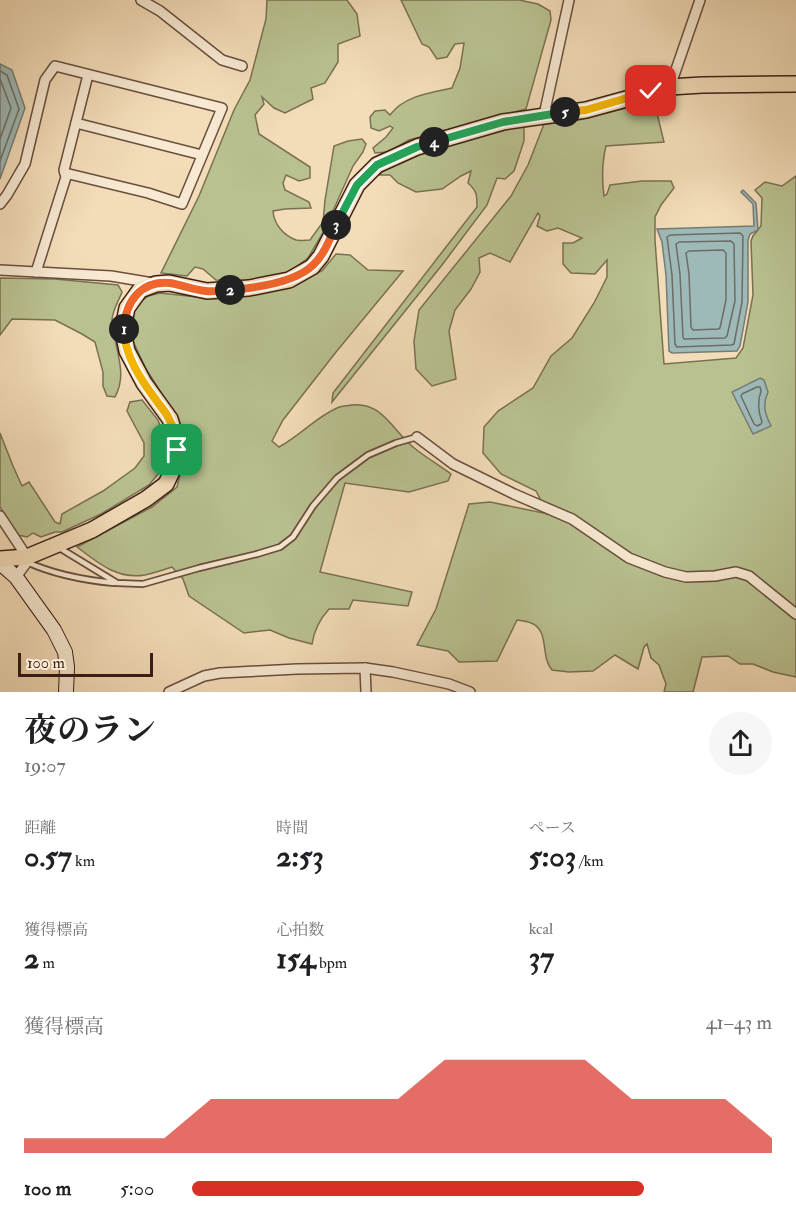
<!DOCTYPE html>
<html lang="ja">
<meta charset="utf-8">
<style>
body{margin:0;font-family:"IM FELL Double Pica","Noto Serif JP",serif;background:#f6f6f6;color:#202124;height:100vh;display:flex;flex-direction:column;font-size:22px;white-space:nowrap}
*{box-sizing:border-box;margin:0}
p{font-size:20px;color:#757577}
.icon{flex:none;width:33px;height:33px;fill:none;stroke:currentColor;stroke-width:2;stroke-linecap:round;stroke-linejoin:round}
.map{position:relative;height:692px;overflow:hidden}
.panel{display:flex;flex-direction:column;background:#fff;flex:1}
.panel>*{flex:none}
.scale{position:absolute;left:18px;bottom:15px;width:135px;box-sizing:border-box;padding-left:6px;border:3px solid #3c1f14;border-top:0;font-size:16px;line-height:21px;white-space:nowrap;color:#3c1f14;-webkit-text-stroke:4px #f7e9d2;paint-order:stroke}
.pin{position:absolute;display:grid;place-items:center;width:51px;height:51px;color:#fff;margin:-26px;border-radius:12px;box-shadow:0 3px 9px #0006}
.km{position:absolute;width:30px;height:30px;margin:-15px;border-radius:50%;background:#222;color:#fff;font-size:16px;line-height:30px;text-align:center}
.round{display:grid;place-items:center;flex:none;width:63px;height:63px;border-radius:32px;background:#f6f6f6}
.overview{display:flex;align-items:center;justify-content:space-between;height:102px;padding:0 24px}
h1{font-size:33px;font-weight:700;line-height:45px}
.stats{display:grid;grid-template-columns:repeat(3,1fr);gap:9px;height:102px;padding:6px 24px}
.stats div{display:grid;align-content:center}
.stats b{font-size:30px;font-weight:700}
.stats small{font-size:16px;font-weight:400}
.stats p{font-size:16px}
.chart{height:168px;padding:12px 24px}
.chart p{display:flex;justify-content:space-between}
.chart svg{width:100%;height:108px;margin-top:6px;fill:#d93025;opacity:.7}
ul{padding:0 24px;list-style:none;font-size:20px}
li{display:grid;grid-template-columns:96px 72px 1fr;align-items:center;height:45px}
li i{height:15px;border-radius:8px;background:#d93025}
.map>svg:first-child{display:block}
.green{fill:#b9c190;stroke:#7a7052;stroke-width:1.5}
.water{fill:#9ebab8;stroke:#777c76;stroke-width:1.5}
.lines{fill:none;stroke-linecap:round;stroke-linejoin:round}
.shore{stroke:#6d6c66;stroke-width:1.5}
.lane-casing{stroke:#6a4e3d;stroke-width:8}
.street-casing{stroke:#6a4e3d;stroke-width:12}
.secondary-casing{stroke:#3c1f14;stroke-width:16}
.primary-casing{stroke:#3c1f14;stroke-width:18}
.lane{stroke:#f7e9d2;stroke-width:4.5}
.street{stroke:#f7e9d2;stroke-width:9}
.secondary{stroke:#f7e9d2;stroke-width:14}
.primary{stroke:#f3ddb9;stroke-width:15}
.split-1-casing{stroke:#fff;stroke-width:12}
.split-2-casing{stroke:#fff;stroke-width:12}
.split-3-casing{stroke:#fff;stroke-width:12}
.split-4-casing{stroke:#fff;stroke-width:12}
.split-5-casing{stroke:#fff;stroke-width:12}
.split-6-casing{stroke:#fff;stroke-width:12}
.split-1{stroke:#f5b400;stroke-width:8}
.split-2{stroke:#f0652b;stroke-width:8}
.split-3{stroke:#f0652b;stroke-width:8}
.split-4{stroke:#22a559;stroke-width:8}
.split-5{stroke:#22a559;stroke-width:8}
.split-6{stroke:#f5b400;stroke-width:8}
</style>
<div class="map">
<svg width="796" height="692" viewBox="0 0 796 692">
<rect width="100%" height="100%" fill="#f3ddb9"/>
<filter id="stains"><feTurbulence type="fractalNoise" baseFrequency=".00333" numOctaves="4"/><feColorMatrix values="0 0 0 0 .2 0 0 0 0 .09 0 0 0 0 .02 0 0 0 .5 -.17"/></filter>
<radialGradient id="worn" r=".72"><stop offset=".6" stop-color="#630" stop-opacity="0"/><stop offset="1" stop-color="#630" stop-opacity=".3"/></radialGradient>
<!-- green -->
<g class="green">
<path d="M 267,0 L 347,0 L 357,14 L 360,36 L 338,44 L 338,62 L 325,83 L 311,88 L 313,99 L 285,113 L 274,108 L 262,97 L 264,104 L 255,115 L 259,134 L 310,167 L 310,178 L 299,181 L 286,175 L 283,183 L 285,190 L 309,202 L 311,208 L 285,209 L 273,211 C 274,224 283,235 296,240 C 300,241 306,240 310,240 L 323,222 L 325,200 L 334,146 L 348,141 L 362,139 L 366,144 L 363,152 L 353,166 L 324,231 L 308,258 L 289,272 L 248,282 L 216,280 L 203,269 L 195,267 L 187,276 L 161,273 L 199,196 L 234,110 L 250,80 L 266,19 Z"/>
<path d="M 401,0 L 519,0 L 538,4 L 550,11 L 551,20 L 526,109 L 409,140 L 388,152 L 375,153 L 373,148 L 386,137 L 393,128 L 390,126 L 379,131 L 371,128 L 370,117 L 375,111 L 385,110 L 390,115 C 404,96 429,93 452,88 L 460,68 L 464,43 L 455,44 L 447,57 L 437,59 L 429,47 L 422,44 Z"/>
<path d="M 654,101 L 664,142 L 606,146 C 602,162 602,180 604,196 L 607,194 L 610,185 L 642,181 L 671,181 L 674,188 L 661,205 L 655,217 L 655,240 L 664,364 L 736,358 L 743,348 L 753,295 L 751,241 L 753,236 L 761,226 L 762,198 L 755,190 L 765,182 L 782,186 L 796,176 L 796,677 L 773,672 L 753,664 L 740,664 L 728,656 L 702,657 L 693,692 L 664,692 L 666,684 L 659,665 L 651,658 L 647,644 L 644,647 L 638,669 L 615,655 L 593,671 L 569,672 L 552,670 C 540,657 550,630 531,623 C 527,621 522,621 517,620 L 497,661 L 459,662 L 448,651 L 417,645 L 436,609 L 469,504 L 490,502 L 548,514 L 536,491 L 501,474 L 483,453 L 484,427 L 498,411 L 533,388 L 551,356 L 572,338 L 594,303 L 607,277 L 607,260 L 595,274 L 571,273 L 563,264 L 563,243 L 573,243 L 582,238 L 558,228 L 547,231 L 537,226 L 540,216 L 538,213 L 510,262 L 490,253 L 479,258 L 480,272 L 471,289 L 455,310 L 449,331 L 456,379 L 432,386 L 416,369 L 414,341 L 419,310 L 511,196 L 528,165 L 544,124 L 571,122 Z"/>
<path d="M 524,125 L 524,141 L 514,171 L 505,179 L 497,178 L 487,205 L 442,265 L 332,402 L 333,393 L 477,207 C 477,195 477,191 468,183 L 471,171 L 461,176 L 442,189 L 416,192 L 398,183 L 390,175 L 380,175 L 384,167 L 397,159 Z"/>
<path d="M 336,254 L 350,255 L 368,270 L 403,271 L 336,352 L 283,420 L 272,441 L 279,447 C 300,436 316,417 337,408 C 341,406 347,406 351,405 C 382,401 392,430 413,447 C 425,457 439,465 451,474 L 448,481 L 409,492 L 345,483 L 320,572 L 412,592 L 408,606 L 353,600 L 349,609 L 329,609 C 320,619 314,630 312,644 L 289,638 L 270,630 L 244,633 L 189,596 L 183,579 L 172,567 C 163,570 154,573 145,575 C 117,580 97,562 77,547 L 152,507 L 177,487 L 183,462 L 184,432 L 173,411 L 146,369 L 131,337 L 132,316 L 138,304 L 148,296 L 160,293 L 207,298 L 276,290 L 322,271 Z"/>
<path d="M 0,278 L 55,279 L 118,285 L 122,292 C 119,300 113,310 112,319 C 112,323 114,329 114,333 C 117,355 127,375 115,397 L 107,396 L 103,386 L 103,372 L 95,342 L 82,334 L 55,320 L 12,319 L 0,335 Z"/>
<polygon points="142,400 158,420 166,443 163,468 149,485 101,514 62,532 55,532 41,537 33,533 27,537 18,535 0,507 0,433 13,466 22,486 29,482 55,522 60,524 62,514 103,491 135,468 144,456 144,443 127,411 130,402"/>
</g>
<!-- water -->
<g class="water">
<polygon points="0,64 12,70 25,108 0,179"/>
<polygon points="743,190 756,203 758,230 750,234 748,240 748,302 740,346 737,351 672,353 669,351 666,275 662,242 657,229 754,226 753,204 741,192"/>
<path d="M 760,378 L 764,380 L 768,392 C 762,405 765,414 771,426 L 753,434 L 732,392 Z"/>
</g>
<g class="lines">
<!-- shore -->
<g class="shore">
<polyline points="0,71 7,75 19,109 0,161"/>
<polyline points="0,79 11,108 0,139"/>
<polygon points="740,233 743,236 742,302 734,344 731,345 677,347 675,344 672,275 667,237 670,235"/>
<polygon points="731,241 734,244 735,301 727,336 725,338 684,339 683,337 680,274 676,244 679,242"/>
<polygon points="723,250 726,253 726,300 720,328 718,329 693,330 691,327 689,274 686,253 689,251"/>
<path d="M 757,387 L 760,387 L 761,391 C 757,402 758,411 762,422 L 761,424 L 757,426 L 754,424 L 741,396 L 742,394 Z"/>
</g>
<defs>
<g id="lane">
<polyline points="58,547 117,583 143,584 199,568 257,554 280,547 293,537 313,506 337,478 368,455 396,443 417,437"/>
<path d="M 27,562 C 55,575 83,580 114,583"/>
</g>
<g id="street">
<polyline points="141,0 160,11 222,60 242,66"/>
<polyline points="670,87 700,0"/>
<polyline points="544,115 569,0"/>
<polyline points="76,123 202,155"/>
<polyline points="0,204 7,195 25,164 45,80 55,66 222,108 182,204 148,193 65,173"/>
<polyline points="0,270 111,276 153,283"/>
<polyline points="36,272 66,177 64,170 88,75"/>
<polyline points="417,437 453,464 514,494 572,519 629,558 665,572 686,577 715,576 736,572 749,576 796,614"/>
<polyline points="0,516 27,557 27,562 16,577"/>
<polyline points="365,668 366,692"/>
<polyline points="169,692 204,676 220,673 297,669 365,668 393,672 449,684 470,692"/>
</g>
<polyline id="secondary" points="0,563 16,577 54,630 65,652 67,667 66,692"/>
<polyline id="primary" points="0,559 27,557 92,530 146,499 166,484 174,467 177,450 175,435 170,419 144,383 127,351 124,336 124,323 127,308 140,290 156,284 169,283 207,291 249,288 289,280 312,267 321,256 357,185 377,165 417,147 503,122 586,110 670,87 702,85 796,84"/>
</defs>
<!-- lane casing -->
<use href="#lane" class="lane-casing"/>
<!-- street casing -->
<use href="#street" class="street-casing"/>
<!-- secondary casing -->
<use href="#secondary" class="secondary-casing"/>
<!-- primary casing -->
<use href="#primary" class="primary-casing"/>
<!-- lane -->
<use href="#lane" class="lane"/>
<!-- street -->
<use href="#street" class="street"/>
<!-- secondary -->
<use href="#secondary" class="secondary"/>
<!-- primary -->
<use href="#primary" class="primary"/>
</g>
<g class="lines">
<defs>
<path id="split-1" d="M 124,329 C 124,355 141,380 156,400 C 160,406 166,412 169,419 C 175,429 176,440 177,450"/>
<path id="split-2" d="M 124,329 C 125,302 141,280 170,283 C 182,285 194,290 206,291 C 214,292 222,290 230,290"/>
<path id="split-3" d="M 230,290 C 254,288 295,283 313,265 C 324,255 330,239 336,225"/>
<polyline id="split-4" points="336,225 357,185 377,165 417,147 434,142"/>
<polyline id="split-5" points="434,142 503,122 565,112"/>
<polyline id="split-6" points="565,112 586,110 651,91"/>
</defs>
<!-- split-1 casing -->
<use href="#split-1" class="split-1-casing"/>
<!-- split-2 casing -->
<use href="#split-2" class="split-2-casing"/>
<!-- split-3 casing -->
<use href="#split-3" class="split-3-casing"/>
<!-- split-4 casing -->
<use href="#split-4" class="split-4-casing"/>
<!-- split-5 casing -->
<use href="#split-5" class="split-5-casing"/>
<!-- split-6 casing -->
<use href="#split-6" class="split-6-casing"/>
<!-- split-1 -->
<use href="#split-1" class="split-1"/>
<!-- split-2 -->
<use href="#split-2" class="split-2"/>
<!-- split-3 -->
<use href="#split-3" class="split-3"/>
<!-- split-4 -->
<use href="#split-4" class="split-4"/>
<!-- split-5 -->
<use href="#split-5" class="split-5"/>
<!-- split-6 -->
<use href="#split-6" class="split-6"/>
</g>
<rect width="100%" height="100%" filter="url(#stains)"/>
<rect width="100%" height="100%" fill="url(#worn)"/>
</svg>
<div class="scale">100 m</div>
<div class="pin" style="left:177px;top:450px;background:#1e9e55"><svg class="icon" aria-label="arrive" viewBox="0 0 24 24"><path d="M6 21V4h12l-3 4 3 4H6"/></svg></div>
<div class="pin" style="left:651px;top:91px;background:#d93025"><svg class="icon" aria-label="check" viewBox="0 0 24 24"><path d="M5 12l5 5 9-10"/></svg></div>
<b class="km" style="left:124px;top:329px">1</b>
<b class="km" style="left:230px;top:290px">2</b>
<b class="km" style="left:336px;top:225px">3</b>
<b class="km" style="left:434px;top:142px">4</b>
<b class="km" style="left:565px;top:112px">5</b>
</div>
<section class="panel">
<div class="overview"><div><h1>夜のラン</h1><p>19:07</p></div><a class="round"><svg class="icon" aria-label="share" viewBox="0 0 24 24"><path d="M12 15V3M7 8l5-5 5 5M5 13v7h14v-7"/></svg></a></div>
<div class="stats">
<div><p>距離</p><b>0.57<small> km</small></b></div>
<div><p>時間</p><b>2:53</b></div>
<div><p>ペース</p><b>5:03<small> /km</small></b></div>
</div>
<div class="stats">
<div><p>獲得標高</p><b>2<small> m</small></b></div>
<div><p>心拍数</p><b>154<small> bpm</small></b></div>
<div><p>kcal</p><b>37</b></div>
</div>
<div class="chart"><p><span>獲得標高</span>41–43 m</p>
<svg viewBox="0 0 160 44" preserveAspectRatio="none"><path d="M0 44V38L10 38L20 38L30 38L40 22L50 22L60 22L70 22L80 22L90 6L100 6L110 6L120 6L130 22L140 22L150 22L160 38V44z"/></svg>
</div>
<ul>
<li><b>100 m</b>5:00<i style="width:78%"></i></li>
</ul>
</section>
